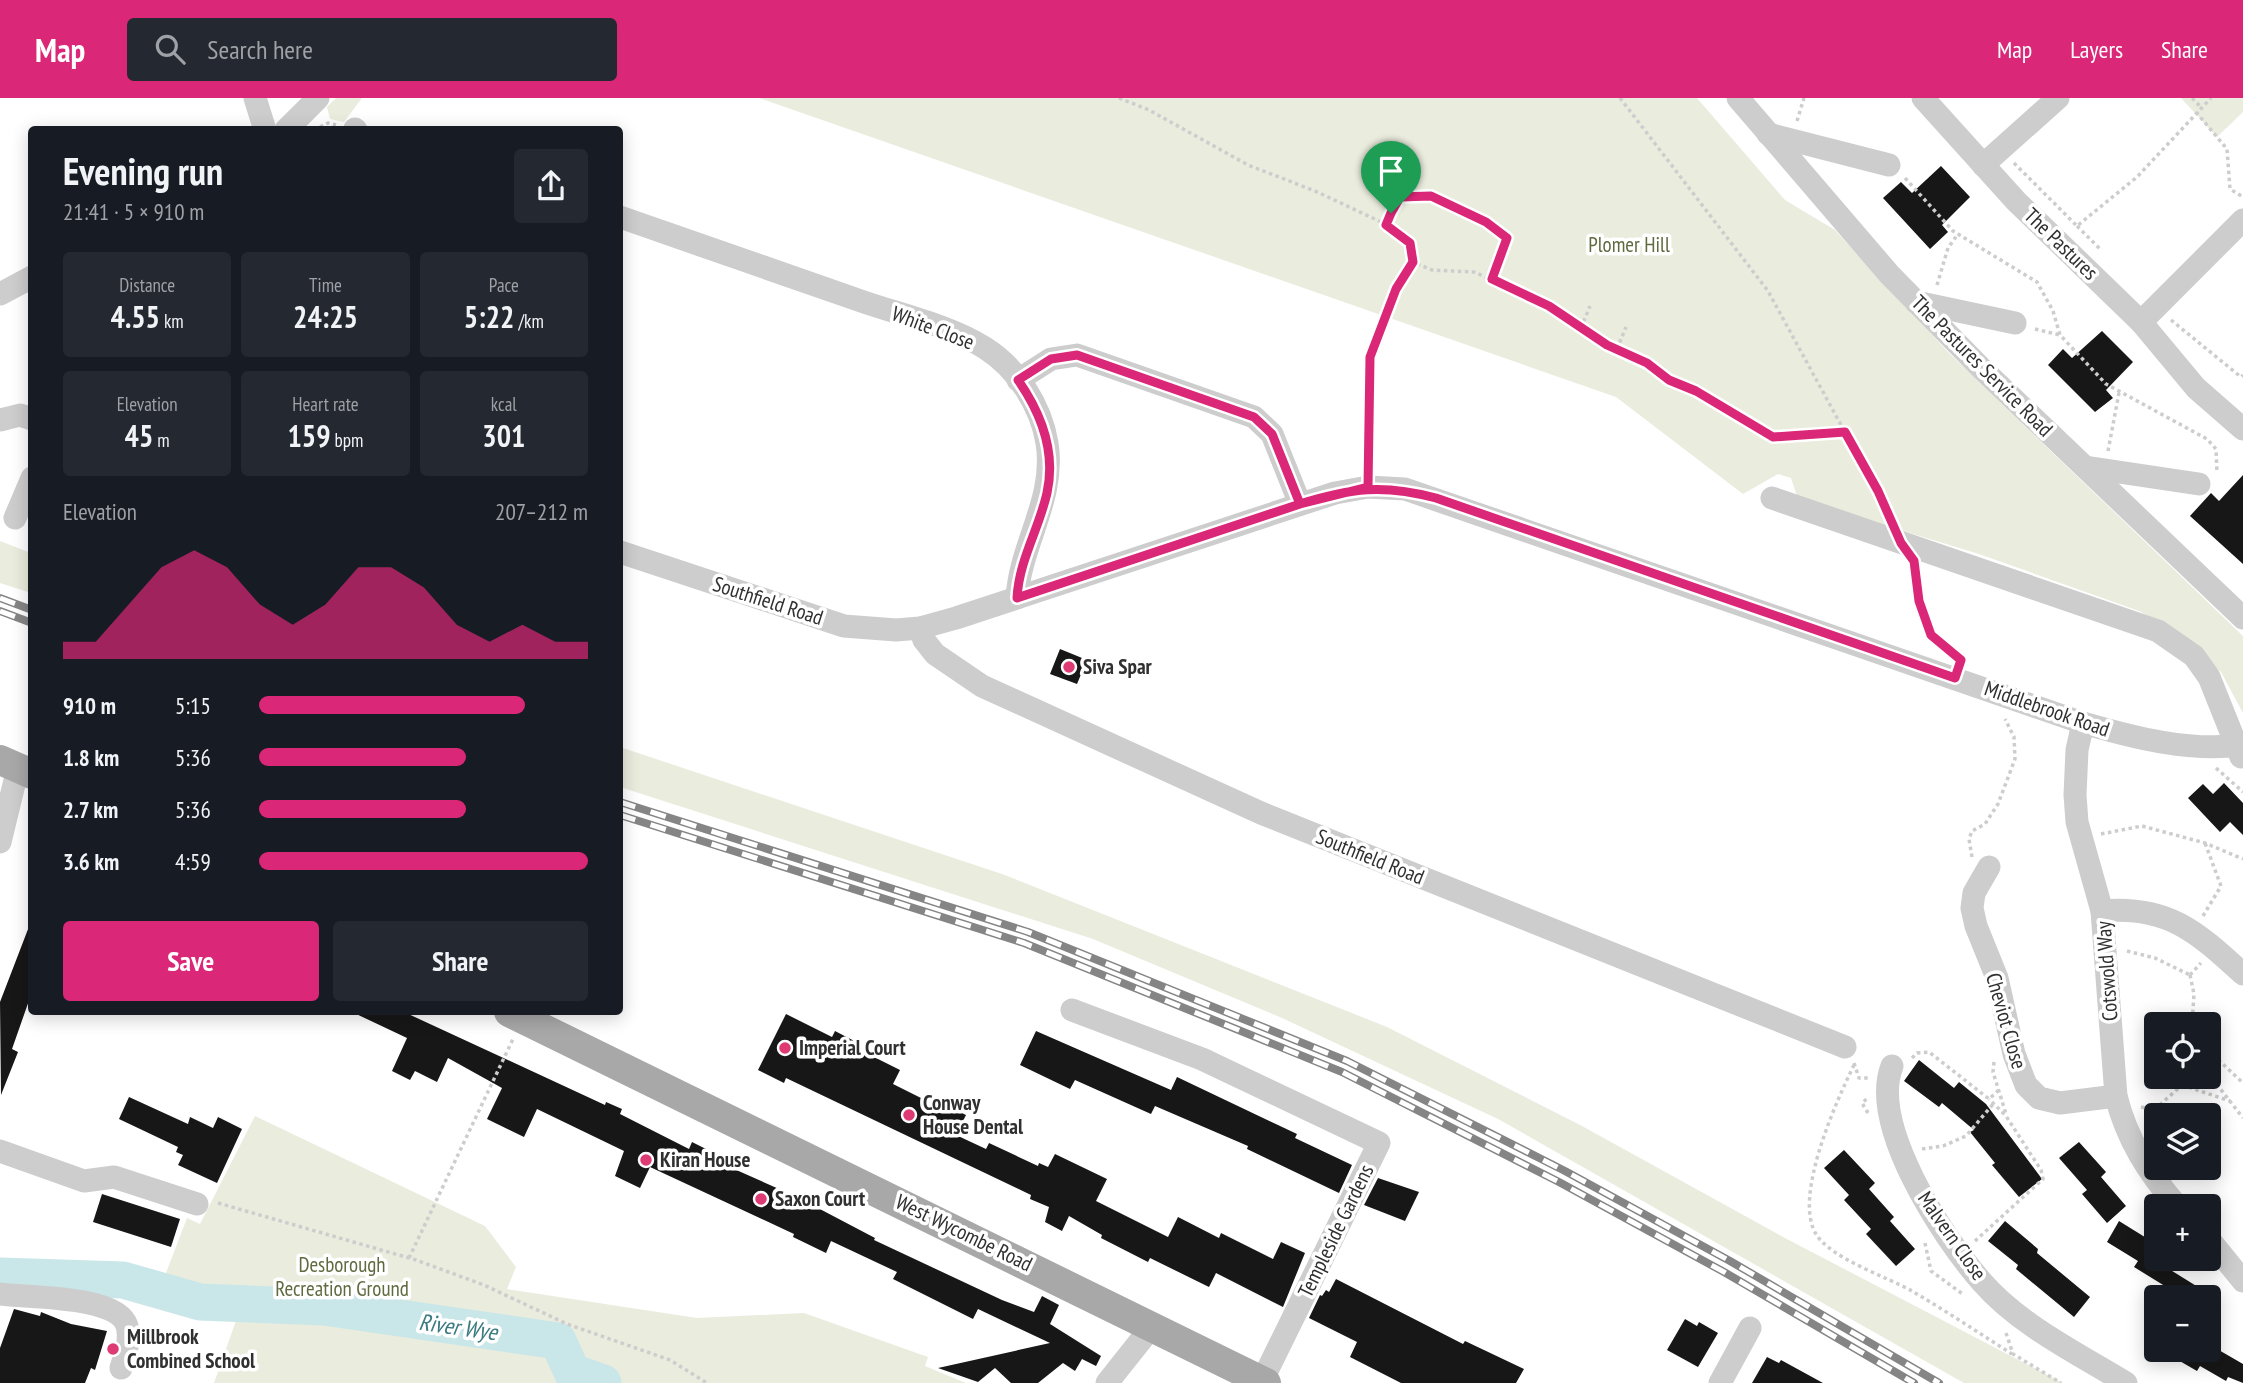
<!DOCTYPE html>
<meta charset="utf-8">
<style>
body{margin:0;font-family:"PT Sans Narrow",sans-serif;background:#242831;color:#f1f3f6;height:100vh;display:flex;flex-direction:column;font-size:26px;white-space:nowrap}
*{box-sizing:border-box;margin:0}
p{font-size:23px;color:#9ea1a6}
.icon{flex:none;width:38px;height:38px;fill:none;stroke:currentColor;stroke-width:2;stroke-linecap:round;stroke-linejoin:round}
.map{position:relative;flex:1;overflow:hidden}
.drawer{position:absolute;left:28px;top:28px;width:595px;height:889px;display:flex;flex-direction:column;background:#171b24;border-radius:7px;box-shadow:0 4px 18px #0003}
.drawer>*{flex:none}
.tools{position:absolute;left:2144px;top:914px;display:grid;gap:14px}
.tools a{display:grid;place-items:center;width:77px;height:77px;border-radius:7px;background:#171b24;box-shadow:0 4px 18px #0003;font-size:35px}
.pin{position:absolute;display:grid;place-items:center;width:60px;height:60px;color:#fff;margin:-72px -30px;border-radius:50% 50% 50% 0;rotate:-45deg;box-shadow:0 0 7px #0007}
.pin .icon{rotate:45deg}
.round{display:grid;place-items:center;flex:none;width:74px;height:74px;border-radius:7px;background:#242831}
.headline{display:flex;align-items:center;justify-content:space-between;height:119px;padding:0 35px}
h1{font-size:38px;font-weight:700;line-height:52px}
.metrics{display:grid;grid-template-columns:repeat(3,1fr);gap:10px;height:119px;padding:7px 35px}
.metrics div{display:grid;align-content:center;border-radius:7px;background:#242831;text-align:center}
.metrics b{font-size:30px;font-weight:700}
.metrics small{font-size:19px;font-weight:400}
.metrics p{font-size:19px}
.chart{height:196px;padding:14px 35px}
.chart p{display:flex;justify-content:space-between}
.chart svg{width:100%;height:126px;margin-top:7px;fill:#db2777;opacity:.7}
.primary-button{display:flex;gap:14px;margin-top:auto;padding:14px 35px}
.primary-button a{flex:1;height:80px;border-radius:7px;background:#db2777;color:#fff;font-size:28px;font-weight:700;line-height:80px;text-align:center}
.primary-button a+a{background:#242831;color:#f1f3f6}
ul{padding:0 35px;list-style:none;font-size:23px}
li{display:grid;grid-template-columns:112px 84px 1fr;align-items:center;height:52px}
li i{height:18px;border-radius:9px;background:#db2777}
header{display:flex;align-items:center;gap:42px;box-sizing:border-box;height:98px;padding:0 35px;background:#db2777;color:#fff}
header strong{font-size:33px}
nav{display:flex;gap:38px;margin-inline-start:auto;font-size:24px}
.search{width:490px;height:63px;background:#242831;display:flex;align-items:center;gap:18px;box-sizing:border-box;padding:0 24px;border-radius:7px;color:#9ea1a6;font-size:26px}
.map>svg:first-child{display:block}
.green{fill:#eaecde}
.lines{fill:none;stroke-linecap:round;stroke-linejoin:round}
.river{stroke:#c9e6e9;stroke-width:37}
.building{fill:#171717}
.path{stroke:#cdcdcd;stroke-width:3.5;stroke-dasharray:3.5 3.5;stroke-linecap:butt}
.minor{stroke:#cdcdcd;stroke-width:23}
.major{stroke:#a8a8a8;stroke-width:30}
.rail-casing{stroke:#858585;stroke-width:8}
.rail{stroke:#fff;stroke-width:5;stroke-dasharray:16;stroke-linecap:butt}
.route-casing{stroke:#fff;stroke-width:14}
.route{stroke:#db2777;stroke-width:9}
.poi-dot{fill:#de3b75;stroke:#fff;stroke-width:2.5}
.labels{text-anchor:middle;stroke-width:7;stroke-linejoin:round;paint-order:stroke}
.street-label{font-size:21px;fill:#303030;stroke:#fff}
.park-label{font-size:21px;fill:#5f6a3f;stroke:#fff}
.poi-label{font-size:21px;font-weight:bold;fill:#303030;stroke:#fff;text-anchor:start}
.water-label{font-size:23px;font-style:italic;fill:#3c7b82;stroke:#fff}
</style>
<header>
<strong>Map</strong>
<div class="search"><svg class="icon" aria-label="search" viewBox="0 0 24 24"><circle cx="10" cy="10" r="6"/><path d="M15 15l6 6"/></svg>Search here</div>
<nav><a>Map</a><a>Layers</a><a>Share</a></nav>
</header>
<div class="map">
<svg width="2243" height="1285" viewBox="0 0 2243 1285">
<rect width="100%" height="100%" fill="#fff"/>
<!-- green -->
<g class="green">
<polygon points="336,0 362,0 344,24 330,21 327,9"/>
<polygon points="759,0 1697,0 1785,102 1835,132 1949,255 2243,538 2243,615 2221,574 2160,525 2139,513 1979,456 1798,401 1791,380 1778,376 1743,396 1616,299"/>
<polygon points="2181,0 2243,0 2243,14 2217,39"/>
<polygon points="0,443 31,455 31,495 0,485"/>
<polygon points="620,649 1005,777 1387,929 1582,1028 1783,1139 2063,1285 1964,1285 1498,1021 1282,920 1093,841 620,689"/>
<polygon points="255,1018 485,1128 516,1169 507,1191 697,1220 804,1215 928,1259 925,1268 966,1285 214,1285 238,1217 238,1197 164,1180 187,1120 200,1126"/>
</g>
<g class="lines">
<!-- river -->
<polyline class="river" points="0,1178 123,1182 200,1204 324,1209 558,1243 572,1274 603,1285"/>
</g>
<!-- building -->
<g class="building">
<polygon points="1941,68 1970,99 1942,127 1948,134 1930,151 1883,100 1901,84 1912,95"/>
<polygon points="2102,233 2133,264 2106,292 2113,300 2095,314 2048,267 2063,251 2072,260"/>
<polygon points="2243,377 2243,466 2190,418 2211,395 2219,403"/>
<polygon points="1060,551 1087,562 1077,586 1050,576"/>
<polygon points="2224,685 2243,705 2243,737 2230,724 2220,734 2188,700 2203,686 2213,696"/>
<polygon points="30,826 32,894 12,951 18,954 1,997 0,904"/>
<polygon points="352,914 404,914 605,1007 606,1004 622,1011 620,1016 689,1051 692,1044 710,1053 707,1059 797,1099 875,1140 874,1142 1002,1202 1034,1214 1042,1198 1059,1207 1050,1226 1101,1258 1096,1268 1082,1261 1075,1273 1063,1265 1038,1285 1011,1285 995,1270 978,1284 938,1270 1050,1245 978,1211 973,1221 893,1181 897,1174 831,1143 826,1155 793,1139 794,1136 650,1069 640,1090 615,1078 624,1053 537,1011 524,1039 487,1021 502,990 448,960 437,984 415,973 410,982 392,973 407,940"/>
<polygon points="786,916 832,939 835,933 862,947 860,952 900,972 893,986 939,1009 941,1005 966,1017 956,1037 986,1051 989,1045 1038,1068 1039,1065 1048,1069 1055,1056 1107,1081 1096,1103 1168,1139 1178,1119 1219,1140 1221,1135 1273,1161 1281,1144 1305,1155 1283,1209 1216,1175 1209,1189 1150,1160 1148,1164 1101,1140 1102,1137 1069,1118 1062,1133 1045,1124 1049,1109 1030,1101 1031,1097 786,980 784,985 758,972"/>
<polygon points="1036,933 1171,992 1177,979 1297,1036 1295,1040 1352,1067 1339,1095 1247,1051 1248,1048 1155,1008 1151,1016 1075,982 1070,991 1020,967"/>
<polygon points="1919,962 1954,990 1959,984 1986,1006 2042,1081 2019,1099 1992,1067 1995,1065 1970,1034 1974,1032 1942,1005 1939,1009 1904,983"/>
<polygon points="129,999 188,1026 190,1019 213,1030 218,1019 242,1031 217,1085 178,1067 183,1057 176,1054 178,1049 119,1021"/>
<polygon points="2079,1044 2106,1074 2101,1079 2126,1108 2107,1125 2082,1096 2087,1092 2059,1060"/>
<polygon points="1844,1052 1875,1085 1869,1091 1894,1119 1890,1123 1915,1151 1896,1168 1866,1136 1871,1131 1844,1102 1849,1097 1824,1070"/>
<polygon points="1378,1080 1419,1094 1405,1123 1364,1107"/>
<polygon points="102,1096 180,1121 171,1149 93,1124"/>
<polygon points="2005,1123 2038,1151 2037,1155 2090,1199 2074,1219 2016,1171 2018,1167 1988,1143"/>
<polygon points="2119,1123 2148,1141 2145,1146 2156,1152 2156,1160 2182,1160 2169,1171 2214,1199 2162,1199 2168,1190 2134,1169 2138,1163 2107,1144"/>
<polygon points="1336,1181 1463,1246 1465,1243 1524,1271 1516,1285 1401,1285 1350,1259 1357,1244 1309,1220 1320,1197 1322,1198 1326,1192 1329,1194"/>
<polygon points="14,1211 40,1218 41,1214 71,1226 107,1233 95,1272 91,1270 85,1285 0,1285 0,1250"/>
<polygon points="1685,1221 1697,1228 1699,1224 1718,1235 1698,1269 1667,1252"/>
<polygon points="2159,1251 2217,1251 2243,1266 2243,1285 2228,1279 2226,1283 2200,1268 2197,1273"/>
<polygon points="1767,1259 1779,1265 1781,1262 1823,1285 1752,1285"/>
</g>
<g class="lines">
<!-- path -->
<g class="path">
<polyline points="1119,0 1149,12 1248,67 1315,93 1394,130 1410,146 1413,164 1432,172 1474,174 1550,208 1607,247 1647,265 1669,282 1696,293 1774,339 1845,334"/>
<polyline points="1620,0 1768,193 1890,417"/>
<polyline points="2192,0 2200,8"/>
<polyline points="2196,14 2227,51 2230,91 2243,99"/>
<polyline points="1797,23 1804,0"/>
<polyline points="320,29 328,25 336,27"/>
<polyline points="2014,65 2077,128 2137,79 2211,0"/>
<polyline points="1905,80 1953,133 2037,184 2053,213 2060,237 2106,286 2207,341 2216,351 2217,375"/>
<polyline points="1386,127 1400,99 1431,98 1486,124 1507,140 1492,181"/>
<polyline points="2077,128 2101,152"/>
<polyline points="1937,187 1948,150 1958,136"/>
<polyline points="2171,222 2241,279 2243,277"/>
<polyline points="1581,230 1590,208"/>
<polyline points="2035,231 2060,237"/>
<polyline points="1617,251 1626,229"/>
<polyline points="2108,353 2119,295"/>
<polyline points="1368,369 1370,259 1396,191 1413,164"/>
<path d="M 1915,471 C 1920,516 1919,528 1955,558"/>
<polyline points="2216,670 2243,694"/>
<polyline points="2101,736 2142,728 2205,745 2243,761"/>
<polyline points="1972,759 1969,741 1972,733 1985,726 1998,706 2015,661 2014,639 2005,621"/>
<polyline points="2203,818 2221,788 2205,745"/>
<polyline points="2127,853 2155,860 2190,877"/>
<polyline points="2190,877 2194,896 2192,926"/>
<polyline points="2190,877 2201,865"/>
<polyline points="2208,952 2243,985"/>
<polyline points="1912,960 1917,955 1929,954 1989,1001 2000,991"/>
<polyline points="1994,964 1993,974 2006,1016"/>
<polyline points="1854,965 1859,980 1868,980"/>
<path d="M 1854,967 C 1836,1004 1793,1099 1816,1136 C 1830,1160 1887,1179 1912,1193 C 1946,1213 1979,1235 2012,1256"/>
<polyline points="2208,975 2243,1020"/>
<polyline points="2182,987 2230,1003"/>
<polyline points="2141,1009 2154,1012 2182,987 2184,978"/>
<polyline points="1868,1015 1862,1005 1869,999"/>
<polyline points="1922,1051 1943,1048 1966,1038 1994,1005"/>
<polyline points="218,1105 416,1162 484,1187 567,1226 670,1262 707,1285"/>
<polyline points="1975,1143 2043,1081 2041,1072 2006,1018 1989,1001"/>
<polyline points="1925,1145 1931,1173 1964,1197"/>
<polyline points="409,1160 513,941"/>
<polyline points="2006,1235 2013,1256 2061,1285"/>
</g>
<!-- minor -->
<g class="minor">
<polyline points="255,0 265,32"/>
<polyline points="1738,0 1889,176 1980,269 2243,520"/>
<polyline points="1923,0 2016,103 2141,224 2196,290 2243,331"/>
<polyline points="355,31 356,32"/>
<polyline points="286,32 318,0"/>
<polyline points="1768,36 1889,67"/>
<polyline points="1983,67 2058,0"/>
<path d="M 620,119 C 700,147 780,175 861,203 C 901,217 948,227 985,250 C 1017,270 1041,308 1047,345 C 1056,401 1020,446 1017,500"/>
<polyline points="0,196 32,179"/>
<polyline points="1916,204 2015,225"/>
<polyline points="2141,224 2243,122"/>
<polyline points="1018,282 1051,261 1077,257 1254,319 1272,336 1300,406"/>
<polyline points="1,322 20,317 32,321"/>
<polyline points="2085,369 2199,386"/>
<polyline points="1772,400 2158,533 2194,558 2209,579 2241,659"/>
<polyline points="15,420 32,380"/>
<path d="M 620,454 L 844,528 L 896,532 L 920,530 L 956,520 L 1335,395 L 1368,389 L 1405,391 L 2083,625 C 2135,640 2189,654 2243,647"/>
<polyline points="920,530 924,542 935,556 982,588 1261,715 1845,949"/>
<path d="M 2083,625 L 2077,652 L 2075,697 L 2077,724 L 2102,813 L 2116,998 C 2127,1042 2148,1074 2177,1108"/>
<polyline points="0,744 18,670"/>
<polyline points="1989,769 1974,795 1972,810 1976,828 1997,880 2014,956 2026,987 2039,1000 2060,1005 2116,998"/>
<path d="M 2102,813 C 2168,807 2197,834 2243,876"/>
<polyline points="1072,912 1202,961 1379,1045 1262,1283"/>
<path d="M 1892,968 C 1869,1027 1942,1138 1981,1183 C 2019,1227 2077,1255 2126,1285"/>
<polyline points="0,1053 84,1083 114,1079 197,1106"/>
<polyline points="2208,1140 2243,1183"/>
<path d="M 0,1196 C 27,1200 118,1197 127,1228 C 131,1242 125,1257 121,1270"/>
<polyline points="1107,1285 1153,1227"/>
<polyline points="1720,1285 1750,1230"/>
</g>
<!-- major -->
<g class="major">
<polyline points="0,662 32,676"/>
<polyline points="509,914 1266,1285"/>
</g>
<defs>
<g id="rail">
<polyline points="0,500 32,512"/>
<polyline points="0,513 32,525"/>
<polyline points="620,704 1028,834 1347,963 1565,1073 1730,1163 1939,1285"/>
<polyline points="620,717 1024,845 1342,974 1559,1084 1724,1174 1914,1285"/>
</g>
</defs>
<!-- rail casing -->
<use href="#rail" class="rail-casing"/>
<!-- rail -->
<use href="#rail" class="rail"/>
</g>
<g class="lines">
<defs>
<path id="route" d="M 1391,115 L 1386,127 L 1410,145 L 1413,164 L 1396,191 L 1370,259 L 1368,389 L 1300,406 L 1272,336 L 1254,319 L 1077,257 L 1051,261 L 1018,282 C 1041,315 1056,354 1047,395 C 1039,431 1019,462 1017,500 L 1300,406 C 1351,390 1383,386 1436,400 L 1955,580 L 1961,562 L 1931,537 L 1919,503 L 1914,463 L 1901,445 L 1878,393 L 1845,334 L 1773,339 L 1696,293 L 1669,282 L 1647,265 L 1607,247 L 1549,208 L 1492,181 L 1507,140 L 1486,124 L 1431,98 L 1400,99 L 1391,115"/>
</defs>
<!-- route casing -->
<use href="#route" class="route-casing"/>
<!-- route -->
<use href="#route" class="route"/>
</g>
<!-- markers -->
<g class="poi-dot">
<circle cx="1069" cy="569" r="7"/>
<circle cx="785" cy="950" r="7"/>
<circle cx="909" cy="1017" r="7"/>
<circle cx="646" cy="1062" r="7"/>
<circle cx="761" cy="1101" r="7"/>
<circle cx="113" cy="1251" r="7"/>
</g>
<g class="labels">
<!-- street labels -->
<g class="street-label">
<text transform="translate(2061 146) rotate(44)" y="7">The Pastures</text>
<text transform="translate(933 230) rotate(21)" y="7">White Close</text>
<text transform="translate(1982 268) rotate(45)" y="7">The Pastures Service Road</text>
<text transform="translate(768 503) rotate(18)" y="7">Southfield Road</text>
<text transform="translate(2047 611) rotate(19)" y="7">Middlebrook Road</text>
<text transform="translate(1370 759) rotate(22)" y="7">Southfield Road</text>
<text transform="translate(2107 873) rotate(-94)" y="7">Cotswold Way</text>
<text transform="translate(2006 923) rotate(74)" y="7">Cheviot Close</text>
<text transform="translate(1336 1133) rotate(-64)" y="7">Templeside Gardens</text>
<text transform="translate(964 1135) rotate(26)" y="7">West Wycombe Road</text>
<text transform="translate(1952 1138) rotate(55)" y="7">Malvern Close</text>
</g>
<!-- park labels -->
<g class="park-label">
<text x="1629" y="154">Plomer Hill</text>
<text x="342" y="1174">Desborough<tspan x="342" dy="24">Recreation Ground</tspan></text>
</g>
<!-- poi labels -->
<g class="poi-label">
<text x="1083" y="576">Siva Spar</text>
<text x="799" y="957">Imperial Court</text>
<text x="923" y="1012">Conway<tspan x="923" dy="24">House Dental</tspan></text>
<text x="660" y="1069">Kiran House</text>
<text x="775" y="1108">Saxon Court</text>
<text x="127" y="1246">Millbrook<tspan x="127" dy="24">Combined School</tspan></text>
</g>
<!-- water labels -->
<g class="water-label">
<text transform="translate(458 1229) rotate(8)" y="8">River Wye</text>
</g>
</g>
</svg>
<div class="tools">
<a><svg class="icon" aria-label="locate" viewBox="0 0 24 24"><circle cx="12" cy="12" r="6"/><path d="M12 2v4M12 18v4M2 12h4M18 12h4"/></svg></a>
<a><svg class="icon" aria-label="layers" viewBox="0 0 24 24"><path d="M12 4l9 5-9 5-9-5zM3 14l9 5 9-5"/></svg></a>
<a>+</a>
<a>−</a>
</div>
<div class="pin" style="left:1391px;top:115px;background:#1e9e55"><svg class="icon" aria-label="arrive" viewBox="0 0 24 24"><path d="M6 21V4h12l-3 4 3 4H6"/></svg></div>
<section class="drawer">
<div class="headline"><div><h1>Evening run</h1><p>21:41 · 5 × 910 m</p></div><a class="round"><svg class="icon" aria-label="share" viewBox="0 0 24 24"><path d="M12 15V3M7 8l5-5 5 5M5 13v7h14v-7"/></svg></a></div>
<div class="metrics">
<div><p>Distance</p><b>4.55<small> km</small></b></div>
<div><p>Time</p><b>24:25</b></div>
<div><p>Pace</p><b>5:22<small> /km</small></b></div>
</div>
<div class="metrics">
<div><p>Elevation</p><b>45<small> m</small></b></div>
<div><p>Heart rate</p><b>159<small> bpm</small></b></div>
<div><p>kcal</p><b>301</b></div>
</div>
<div class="chart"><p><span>Elevation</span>207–212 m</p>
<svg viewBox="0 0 160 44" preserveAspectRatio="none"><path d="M0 44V38L10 38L20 25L30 12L40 6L50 12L60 25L70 32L80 25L90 12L100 12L110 19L120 32L130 38L140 32L150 38L160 38V44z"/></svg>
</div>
<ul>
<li><b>910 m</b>5:15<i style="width:81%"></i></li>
<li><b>1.8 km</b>5:36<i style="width:63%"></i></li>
<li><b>2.7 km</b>5:36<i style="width:63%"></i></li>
<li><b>3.6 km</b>4:59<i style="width:100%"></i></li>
</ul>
<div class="primary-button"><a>Save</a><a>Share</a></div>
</section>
</div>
